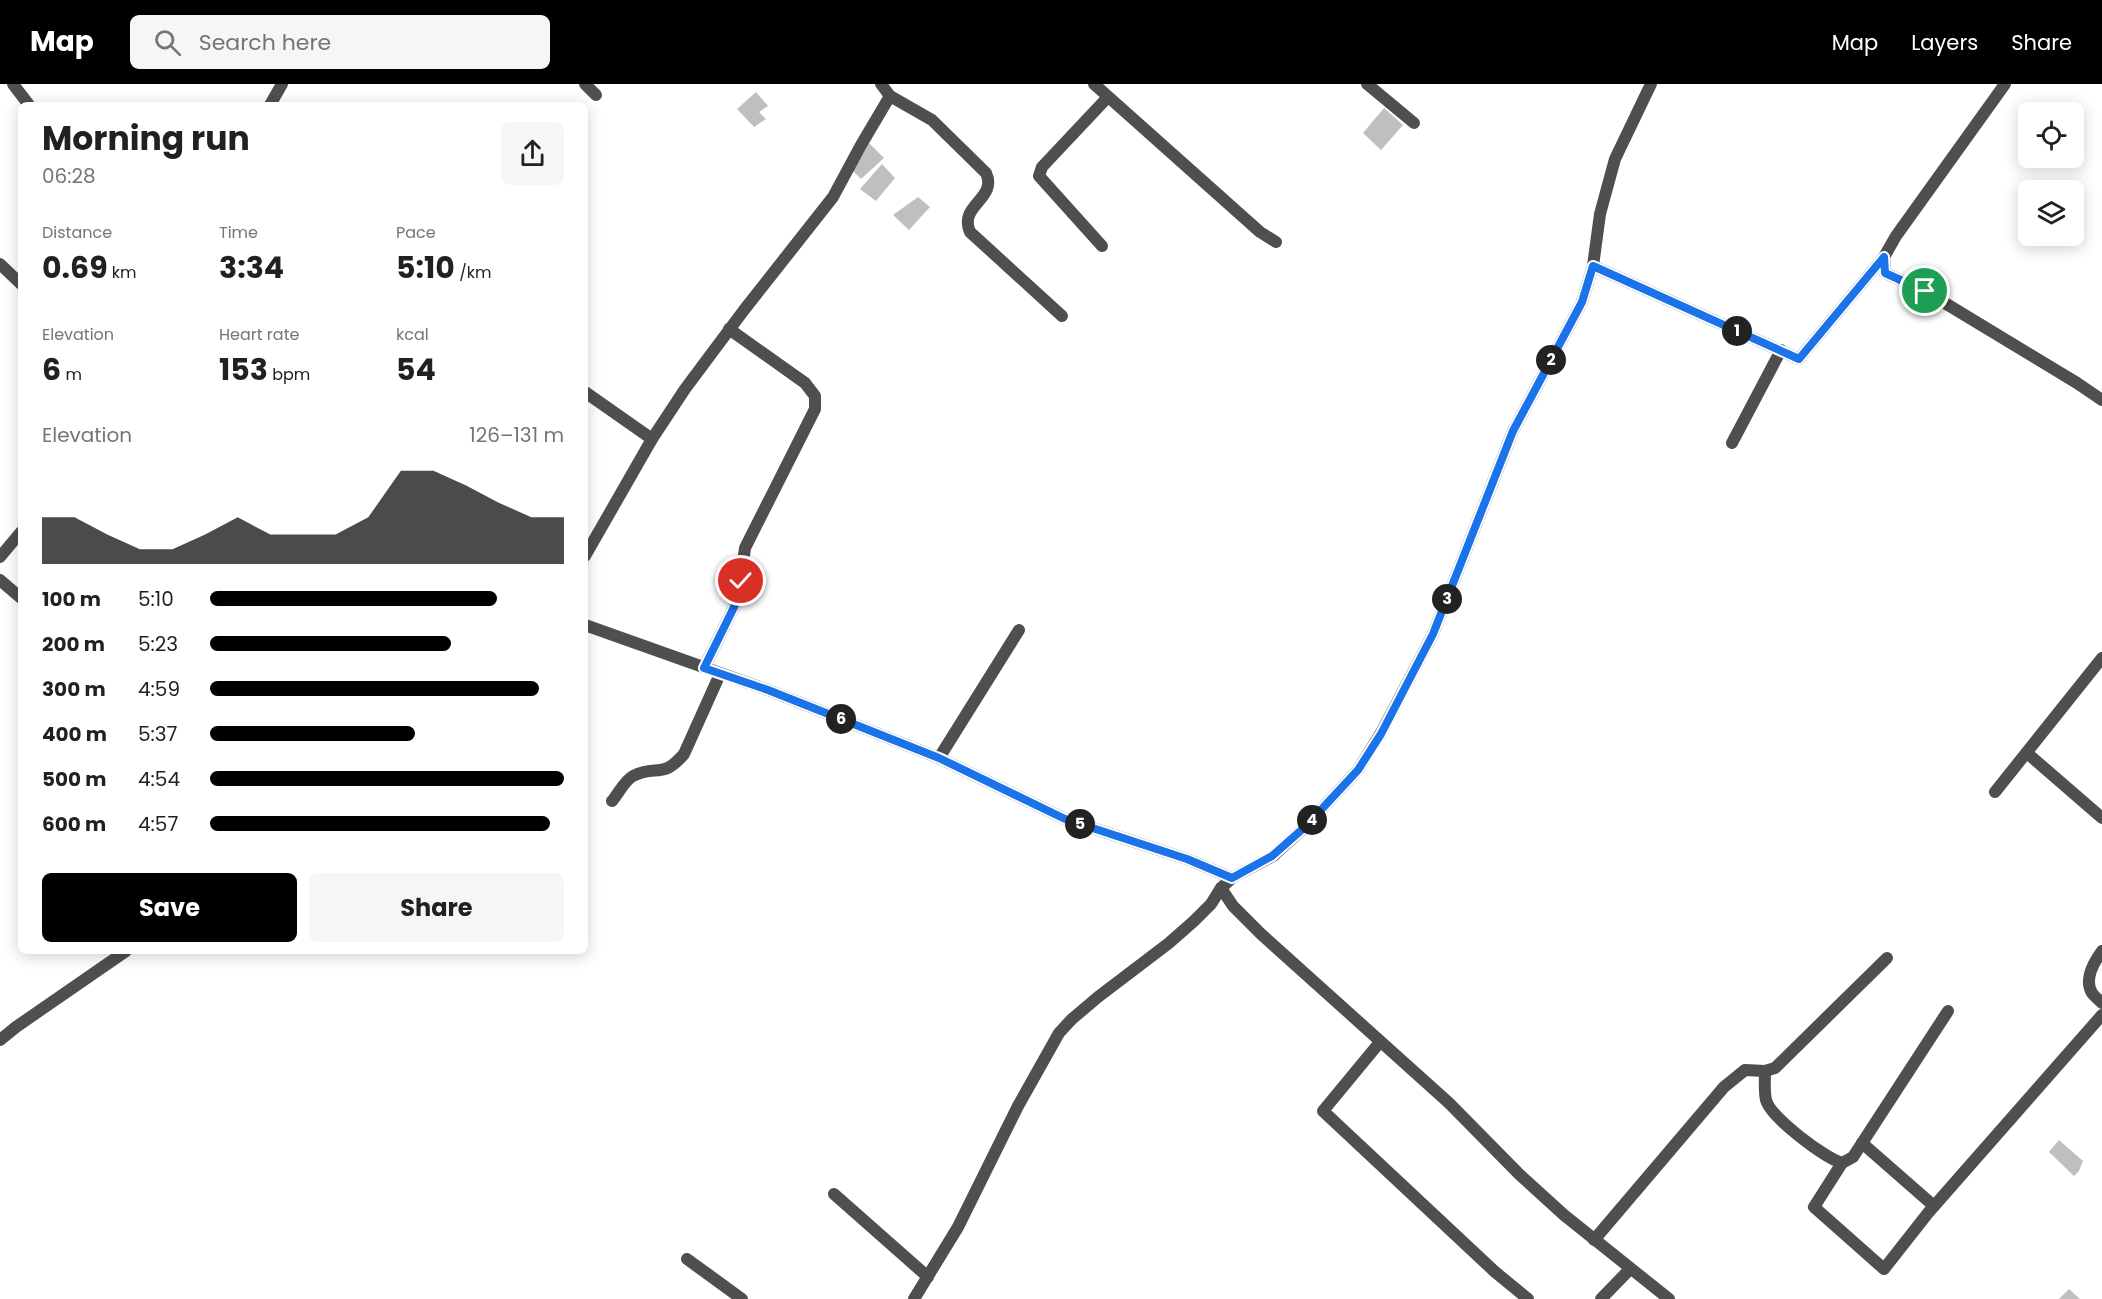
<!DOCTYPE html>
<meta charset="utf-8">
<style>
body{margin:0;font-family:Poppins,sans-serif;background:#f6f6f6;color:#202124;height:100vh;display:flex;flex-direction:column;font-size:22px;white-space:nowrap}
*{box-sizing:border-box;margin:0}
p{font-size:20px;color:#757577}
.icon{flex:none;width:33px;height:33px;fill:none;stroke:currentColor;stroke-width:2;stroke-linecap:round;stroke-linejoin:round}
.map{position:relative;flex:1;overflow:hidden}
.panel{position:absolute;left:18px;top:18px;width:570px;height:852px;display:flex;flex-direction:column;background:#fff;border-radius:9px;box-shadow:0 3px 15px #0003}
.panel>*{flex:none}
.tools{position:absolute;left:2018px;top:18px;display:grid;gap:12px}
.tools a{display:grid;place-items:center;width:66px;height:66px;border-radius:9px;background:#fff;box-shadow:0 3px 15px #0003;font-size:30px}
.pin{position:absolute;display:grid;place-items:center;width:51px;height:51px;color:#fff;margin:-26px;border:3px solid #fff;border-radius:50%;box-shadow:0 2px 6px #0007}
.km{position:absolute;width:30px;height:30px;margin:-15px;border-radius:50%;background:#222;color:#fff;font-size:16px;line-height:30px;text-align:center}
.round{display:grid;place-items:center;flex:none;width:63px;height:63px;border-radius:9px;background:#f6f6f6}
.overview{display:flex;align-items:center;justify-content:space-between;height:102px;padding:0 24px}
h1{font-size:33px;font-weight:700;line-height:45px}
.stats{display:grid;grid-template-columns:repeat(3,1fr);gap:9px;height:102px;padding:6px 24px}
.stats div{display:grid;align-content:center}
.stats b{font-size:30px;font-weight:700}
.stats small{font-size:16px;font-weight:400}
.stats p{font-size:16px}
.chart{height:168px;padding:12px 24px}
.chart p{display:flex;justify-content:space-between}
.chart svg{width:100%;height:108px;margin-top:6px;fill:#000;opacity:.7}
.primary-button{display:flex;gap:12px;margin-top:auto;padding:12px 24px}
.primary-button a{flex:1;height:69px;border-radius:9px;background:#000;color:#fff;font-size:24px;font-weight:700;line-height:69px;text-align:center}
.primary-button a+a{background:#f6f6f6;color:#202124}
ul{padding:0 24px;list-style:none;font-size:20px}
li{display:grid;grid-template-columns:96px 72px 1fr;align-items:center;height:45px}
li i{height:15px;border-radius:8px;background:#000}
header{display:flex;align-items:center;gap:36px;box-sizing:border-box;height:84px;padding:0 30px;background:#000;color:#fff}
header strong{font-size:28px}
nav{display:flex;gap:33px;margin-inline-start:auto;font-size:21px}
.search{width:420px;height:54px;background:#f6f6f6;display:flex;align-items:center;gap:15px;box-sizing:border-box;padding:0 21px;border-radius:9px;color:#757577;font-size:22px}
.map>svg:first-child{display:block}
.building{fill:#bfbfbf}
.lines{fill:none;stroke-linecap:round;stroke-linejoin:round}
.minor{stroke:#4f4f4f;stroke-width:12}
.route-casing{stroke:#fff;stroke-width:12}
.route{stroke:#1a73e8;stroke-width:8}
</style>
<header>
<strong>Map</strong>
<div class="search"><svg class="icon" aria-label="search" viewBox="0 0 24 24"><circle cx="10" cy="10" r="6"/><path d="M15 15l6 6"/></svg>Search here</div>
<nav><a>Map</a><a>Layers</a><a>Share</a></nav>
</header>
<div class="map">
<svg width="2102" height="1215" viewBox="0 0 2102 1215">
<rect width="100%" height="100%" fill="#fff"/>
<!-- building -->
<g class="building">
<polygon points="756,8 768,22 759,28 766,35 754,43 737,25"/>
<polygon points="1384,24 1403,41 1381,66 1363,49"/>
<polygon points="869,59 884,74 861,95 853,87"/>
<polygon points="882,80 895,94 876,117 860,105"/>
<polygon points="918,113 930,123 909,146 893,131"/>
<polygon points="2059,1056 2083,1077 2079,1087 2074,1092 2049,1068"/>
<polygon points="2069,1205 2080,1215 2059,1215"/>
</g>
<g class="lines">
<!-- minor -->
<g class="minor">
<polyline points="13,0 29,21"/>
<polyline points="585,0 596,11"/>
<polyline points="1094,0 1260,148 1276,158"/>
<polyline points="1367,0 1414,39"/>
<polyline points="2005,0 1896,152 1884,173 1885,189 1925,207 2077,299 2102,316"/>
<path d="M 890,12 L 932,36 L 986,89 C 998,115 958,121 970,148 L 1062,232"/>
<polyline points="270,21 282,0"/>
<polyline points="1102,162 1039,92 1042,83 1107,14"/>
<polyline points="0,180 21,200"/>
<polyline points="1593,182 1799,275 1884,173"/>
<polyline points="585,308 652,355"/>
<polyline points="1732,359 1781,266"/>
<polyline points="585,472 652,355 685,305 744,226 833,113 861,61 890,12 881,0"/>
<polyline points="0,473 21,448"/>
<polyline points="0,496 21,514"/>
<polyline points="585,541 768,606 939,674 1065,735 1187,775 1232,794"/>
<polyline points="704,584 738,515 745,464 815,325 815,312 805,299 729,245"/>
<polyline points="2027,669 2102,734"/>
<polyline points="939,674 1019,546"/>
<polyline points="1995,708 2102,574"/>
<path d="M 612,717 C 618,710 625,696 633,692 C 656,680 662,696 684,670 L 720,590"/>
<polyline points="1221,804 1233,822 1261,850 1449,1019 1519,1090 1564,1131 1669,1215"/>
<path d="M 2102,867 C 2094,878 2084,896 2092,909 C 2094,912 2099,916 2102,919"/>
<polyline points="0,956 16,943 126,867"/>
<polyline points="1380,958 1323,1027 1494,1187 1528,1215"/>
<path d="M 1765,987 C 1765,996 1764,1007 1766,1016 C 1771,1034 1825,1074 1842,1079 L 1853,1073 L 1948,927"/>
<polyline points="1862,1059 1934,1122"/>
<polyline points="1842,1079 1814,1123 1884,1185 1928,1129 2102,931"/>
<polyline points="834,1110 928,1193"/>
<polyline points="1594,1156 1724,1003 1745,986 1765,987 1775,984 1887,874"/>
<polyline points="687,1175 742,1215"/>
<polyline points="914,1215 958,1143 1018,1022 1059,949 1072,935 1098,913 1169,859 1194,837 1211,820 1221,804 1232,794 1273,772 1306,742 1358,686 1381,649 1433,550 1513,347 1582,218 1593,182 1600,130 1615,75 1651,0"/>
<polyline points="1601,1215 1630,1185"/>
</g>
</g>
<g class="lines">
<defs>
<polyline id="route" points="741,497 738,515 704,584 768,606 939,674 1065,735 1187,775 1232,794 1272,772 1306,742 1358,686 1381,650 1433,550 1513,347 1582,218 1593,182 1799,275 1884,173 1885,189 1925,207"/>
</defs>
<!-- route casing -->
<use href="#route" class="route-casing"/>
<!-- route -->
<use href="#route" class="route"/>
</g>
</svg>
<div class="tools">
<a><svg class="icon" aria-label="locate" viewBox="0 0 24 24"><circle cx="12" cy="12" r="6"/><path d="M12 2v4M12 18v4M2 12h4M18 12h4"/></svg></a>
<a><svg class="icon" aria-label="layers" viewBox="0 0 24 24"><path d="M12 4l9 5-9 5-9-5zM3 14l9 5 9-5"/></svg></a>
</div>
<div class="pin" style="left:1925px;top:207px;background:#1e9e55"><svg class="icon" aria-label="arrive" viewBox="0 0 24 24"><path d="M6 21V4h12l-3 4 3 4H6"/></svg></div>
<div class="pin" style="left:741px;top:497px;background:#d93025"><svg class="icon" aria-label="check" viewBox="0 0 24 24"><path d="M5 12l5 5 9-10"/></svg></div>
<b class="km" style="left:1737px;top:247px">1</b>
<b class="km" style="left:1551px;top:276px">2</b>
<b class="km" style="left:1447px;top:515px">3</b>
<b class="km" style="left:1312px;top:736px">4</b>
<b class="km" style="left:1080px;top:740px">5</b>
<b class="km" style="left:841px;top:635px">6</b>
<section class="panel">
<div class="overview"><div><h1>Morning run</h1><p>06:28</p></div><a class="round"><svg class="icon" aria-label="share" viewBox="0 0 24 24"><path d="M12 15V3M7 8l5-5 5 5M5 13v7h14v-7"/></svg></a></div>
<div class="stats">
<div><p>Distance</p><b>0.69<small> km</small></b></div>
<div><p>Time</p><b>3:34</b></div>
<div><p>Pace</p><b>5:10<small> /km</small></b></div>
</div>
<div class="stats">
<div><p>Elevation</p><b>6<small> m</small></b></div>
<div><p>Heart rate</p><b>153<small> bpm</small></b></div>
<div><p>kcal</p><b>54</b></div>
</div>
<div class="chart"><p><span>Elevation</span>126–131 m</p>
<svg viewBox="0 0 160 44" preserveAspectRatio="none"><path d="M0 44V25L10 25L20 32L30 38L40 38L50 32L60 25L70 32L80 32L90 32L100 25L110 6L120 6L130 12L140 19L150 25L160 25V44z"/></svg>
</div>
<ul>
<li><b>100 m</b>5:10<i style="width:81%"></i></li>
<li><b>200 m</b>5:23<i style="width:68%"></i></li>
<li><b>300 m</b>4:59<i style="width:93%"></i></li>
<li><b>400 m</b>5:37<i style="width:58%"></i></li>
<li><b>500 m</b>4:54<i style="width:100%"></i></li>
<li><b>600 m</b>4:57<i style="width:96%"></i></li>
</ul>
<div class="primary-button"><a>Save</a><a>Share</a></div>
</section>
</div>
